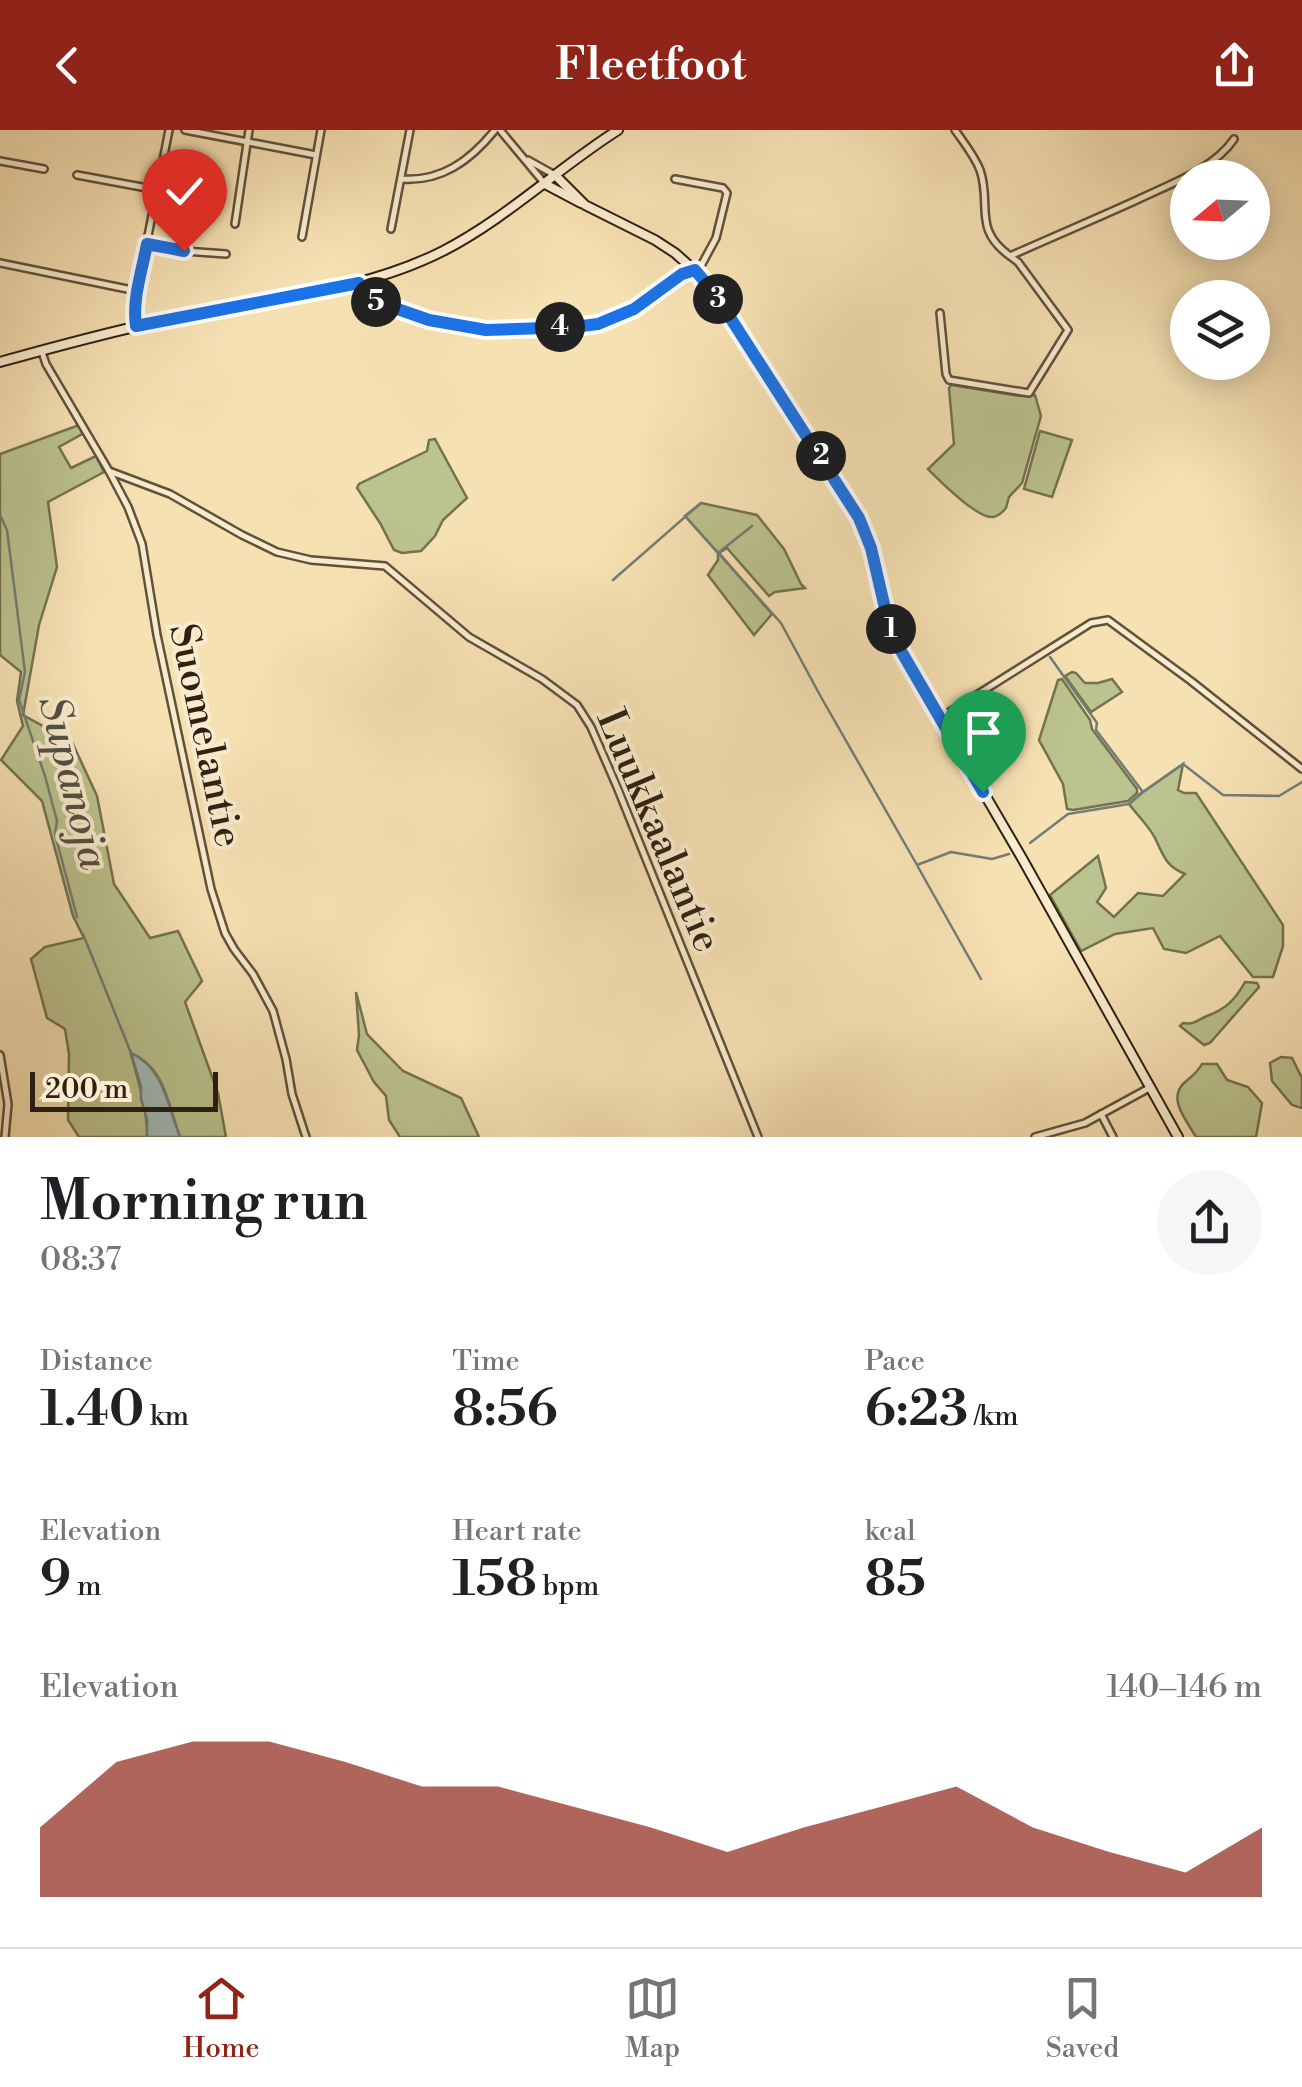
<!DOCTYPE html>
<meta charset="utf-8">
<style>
body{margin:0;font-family:"Libre Bodoni",serif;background:#f6f6f6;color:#202124;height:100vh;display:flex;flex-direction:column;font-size:38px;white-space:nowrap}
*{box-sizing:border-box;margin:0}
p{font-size:32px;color:#757577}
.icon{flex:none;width:55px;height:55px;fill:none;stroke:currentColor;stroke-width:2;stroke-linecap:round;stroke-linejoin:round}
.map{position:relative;height:1007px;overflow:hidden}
.panel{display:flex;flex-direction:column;background:#fff;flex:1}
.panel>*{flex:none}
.needle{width:65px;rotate:251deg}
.tools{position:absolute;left:1170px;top:30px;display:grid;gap:20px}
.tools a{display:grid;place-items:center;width:100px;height:100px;border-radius:50%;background:#fff;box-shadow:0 5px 25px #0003;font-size:50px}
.scale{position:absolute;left:30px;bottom:25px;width:188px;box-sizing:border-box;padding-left:10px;border:5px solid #2e2113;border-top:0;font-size:28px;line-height:35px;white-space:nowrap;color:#2e2113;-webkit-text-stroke:8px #f9ecce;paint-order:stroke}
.pin{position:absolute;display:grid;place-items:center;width:85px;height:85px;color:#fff;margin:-102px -42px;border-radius:50% 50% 50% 0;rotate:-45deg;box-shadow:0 0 10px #0007}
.pin .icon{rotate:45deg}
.km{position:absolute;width:50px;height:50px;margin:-25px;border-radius:50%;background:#222;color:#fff;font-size:28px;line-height:50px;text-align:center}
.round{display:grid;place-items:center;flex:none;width:105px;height:105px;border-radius:52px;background:#f6f6f6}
.head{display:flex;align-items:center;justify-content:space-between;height:170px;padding:0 40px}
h1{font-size:55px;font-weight:600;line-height:75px}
.stats{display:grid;grid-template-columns:repeat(3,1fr);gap:15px;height:170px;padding:10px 40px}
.stats div{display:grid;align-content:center}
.stats b{font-size:50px;font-weight:600}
.stats small{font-size:28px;font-weight:400}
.stats p{font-size:28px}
.chart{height:280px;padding:20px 40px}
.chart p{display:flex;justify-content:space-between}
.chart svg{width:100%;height:180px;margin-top:10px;fill:#8f2418;opacity:.7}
header{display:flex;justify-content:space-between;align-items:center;height:130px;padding:0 40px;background:#8f2418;color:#fff;font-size:45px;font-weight:600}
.menu{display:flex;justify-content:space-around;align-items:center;height:140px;border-top:2px solid #e0e0e0;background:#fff;font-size:28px;color:#757577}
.menu a{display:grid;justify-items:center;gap:5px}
.menu .active{color:#8f2418}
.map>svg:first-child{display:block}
.green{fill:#bbc38e;stroke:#747250;stroke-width:2.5}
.water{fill:#a1bbb7;stroke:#737d75;stroke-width:2.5}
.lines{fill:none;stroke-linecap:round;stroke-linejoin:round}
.stream{stroke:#737d75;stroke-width:2.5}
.street-casing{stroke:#60513b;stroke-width:10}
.secondary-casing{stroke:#2e2113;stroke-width:12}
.street{stroke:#f9ecce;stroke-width:5}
.secondary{stroke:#f9ecce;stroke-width:8}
.route-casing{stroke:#fff;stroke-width:20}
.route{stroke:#1a73e8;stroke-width:12}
.labels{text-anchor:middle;stroke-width:8;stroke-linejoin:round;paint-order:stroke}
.street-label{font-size:40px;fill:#2e2113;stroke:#f9ecce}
.water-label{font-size:42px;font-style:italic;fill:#504f44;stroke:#f9ecce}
</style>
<header><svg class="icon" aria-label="back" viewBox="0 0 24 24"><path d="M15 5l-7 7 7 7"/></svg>Fleetfoot<svg class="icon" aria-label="share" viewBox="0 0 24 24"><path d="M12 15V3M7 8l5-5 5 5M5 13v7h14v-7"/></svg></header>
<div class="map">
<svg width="1302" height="1007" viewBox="0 0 1302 1007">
<rect width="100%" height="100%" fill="#f6e1b3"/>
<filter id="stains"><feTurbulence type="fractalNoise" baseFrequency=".002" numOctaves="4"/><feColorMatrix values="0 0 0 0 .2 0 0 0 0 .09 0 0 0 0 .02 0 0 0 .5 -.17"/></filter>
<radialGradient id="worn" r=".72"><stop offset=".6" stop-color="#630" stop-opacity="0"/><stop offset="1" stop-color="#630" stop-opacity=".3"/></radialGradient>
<!-- green -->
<g class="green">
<path d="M 951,255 L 1020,266 L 1035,265 L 1041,286 L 1022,353 L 1009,367 L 1006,378 C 1002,383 999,386 993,387 C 977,389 940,351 928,339 L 954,314 L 949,258 Z"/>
<path d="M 79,295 L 84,303 L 59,317 L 71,338 L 96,326 L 104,342 L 48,372 L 57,437 L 39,495 L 23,585 L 72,612 L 97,666 L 114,754 L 150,808 L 178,801 L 202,851 L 185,872 L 218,963 L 226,1007 L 180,1007 C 169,979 165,935 131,925 C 138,948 148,983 147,1007 L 79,1007 L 68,990 L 69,924 L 65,899 L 47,888 L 31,829 L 45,817 L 84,808 L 73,786 L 42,671 L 1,630 L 23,596 L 17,571 L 21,542 L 0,525 L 0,324 Z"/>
<polygon points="1040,301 1072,310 1052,367 1024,359"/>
<polygon points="435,309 467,368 443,390 435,406 421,421 402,423 394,420 380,393 357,358 359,354 427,321 429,310"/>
<polygon points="701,373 757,385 784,419 801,454 805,458 775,462 769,466 727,418 719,423 772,484 754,505 708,445 718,430 718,423 685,386"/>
<polygon points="1072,542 1076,543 1085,553 1098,553 1112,549 1122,562 1091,582 1065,546"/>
<polygon points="1062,549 1090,590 1092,599 1137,659 1137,663 1128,671 1073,680 1067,679 1063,654 1039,610 1058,550"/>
<path d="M 1183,634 L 1178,660 L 1184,663 L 1196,663 L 1283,795 L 1283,816 L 1273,847 L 1253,847 L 1220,806 L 1186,823 L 1164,819 L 1153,798 L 1115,804 L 1081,821 L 1050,765 L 1098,726 L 1106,758 L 1097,772 L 1114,787 L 1138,763 L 1163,766 L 1185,744 C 1166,736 1164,727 1155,708 C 1149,696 1137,685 1129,674 L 1143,662 Z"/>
<path d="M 1245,852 L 1257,853 L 1259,857 L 1210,913 L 1204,915 L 1180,896 L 1183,893 C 1195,895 1197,890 1207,886 C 1226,879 1235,870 1245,852 Z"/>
<polygon points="356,862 367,904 403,941 461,968 479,1007 400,1007 389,990 386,966 374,952 357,920 359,905"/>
<polygon points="1281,927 1292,928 1302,948 1302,978 1292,975 1272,951 1270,933"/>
<path d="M 1202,934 L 1217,934 L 1227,950 L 1248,957 L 1262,973 L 1256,1007 L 1196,1007 C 1187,991 1167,969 1184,953 C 1192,946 1197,943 1202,934 Z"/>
</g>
<!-- water -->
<path class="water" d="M 131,923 C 164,937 168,977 180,1007 L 147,1007 L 147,989 L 141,969 L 141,956 Z"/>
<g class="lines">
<!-- stream -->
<g class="stream">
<polyline points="0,385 7,400 25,542 19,570 45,646 57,691 55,704 77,787"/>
<polyline points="685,386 781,493 821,567 917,735 951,722 992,729 1009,724"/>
<polyline points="718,423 752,396"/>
<polyline points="613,450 701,373"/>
<polyline points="1050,527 1097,593 1096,600 1143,662 1183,634 1223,665 1279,666 1302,652"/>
<polyline points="1030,713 1068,684 1129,674 1142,662"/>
<polyline points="918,737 981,849"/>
<polyline points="83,804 131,923"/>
</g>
<defs>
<g id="street">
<polyline points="185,0 316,25"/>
<polyline points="500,0 545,54"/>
<path d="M 955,0 C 964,13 974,25 980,40 C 992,74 972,99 1010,126 C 1053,107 1095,89 1137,70 C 1170,54 1214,39 1234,9"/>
<polyline points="528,30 553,44"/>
<polyline points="0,31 44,39"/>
<polyline points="77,45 158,60"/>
<path d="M 401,49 C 441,52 470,31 495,0"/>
<polyline points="235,94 249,0"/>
<polyline points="391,99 410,0"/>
<polyline points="302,107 321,0"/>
<polyline points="147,114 184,121 226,124"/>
<polyline points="0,133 137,161"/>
<polyline points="359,153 366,168 429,190 486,200 574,197 598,194 633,179 666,154 682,144 695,140 702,134 716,108 727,63 723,58 675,49"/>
<polyline points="940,183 946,244 949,250 1029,263 1068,200 1018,132 1010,126"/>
<polyline points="136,196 134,185 137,161 169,0"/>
<polyline points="42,222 46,234 109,341 128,377 142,414 157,505 211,759 225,803 234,819 253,844 273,881 286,929 292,964 306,1007"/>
<polyline points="109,341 170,364 242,405 277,422 311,430 385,436 469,507 542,549 577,575 591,597 617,657 758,1007"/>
<polyline points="940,588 1091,493 1108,490 1191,551 1302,639"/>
<polyline points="0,925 8,974 5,1007"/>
<polyline points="1101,984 1113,1007"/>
<polyline points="1035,1007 1085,993 1151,957"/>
</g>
<g id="secondary">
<polyline points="555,45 585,75 655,110 675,123 703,148 847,366 859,389 871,418 887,487 897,514 1023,730 1178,1007"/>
<polyline points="545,54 581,73"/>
<path d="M 0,232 C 61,215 123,198 185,186 C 272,168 362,162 443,121 C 507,88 558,38 618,0"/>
</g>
</defs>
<!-- street casing -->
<use href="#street" class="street-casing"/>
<!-- secondary casing -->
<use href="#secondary" class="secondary-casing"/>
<!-- street -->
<use href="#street" class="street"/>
<!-- secondary -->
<use href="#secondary" class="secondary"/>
</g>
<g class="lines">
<defs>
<path id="route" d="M 184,121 L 147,114 C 142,141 132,169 136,196 L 359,153 L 366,168 L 429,190 L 486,200 L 574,197 L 598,194 L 634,179 L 682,144 L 695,140 L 715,164 L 859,388 L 871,418 L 887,487 L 897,514 L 983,662"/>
</defs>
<!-- route casing -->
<use href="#route" class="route-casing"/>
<!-- route -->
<use href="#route" class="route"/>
</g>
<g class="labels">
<!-- street labels -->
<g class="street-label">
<text transform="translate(207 605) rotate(78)" y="14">Suomelantie</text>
<text transform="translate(660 700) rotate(67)" y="14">Luukkaalantie</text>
</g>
<!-- water labels -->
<g class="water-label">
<text transform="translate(75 652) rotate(76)" y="15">Supanoja</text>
</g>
</g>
<rect width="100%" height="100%" filter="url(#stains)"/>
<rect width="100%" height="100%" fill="url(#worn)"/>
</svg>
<div class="tools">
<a><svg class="needle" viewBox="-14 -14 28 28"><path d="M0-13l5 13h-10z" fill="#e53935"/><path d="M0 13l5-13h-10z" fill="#757577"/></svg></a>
<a><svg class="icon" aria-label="layers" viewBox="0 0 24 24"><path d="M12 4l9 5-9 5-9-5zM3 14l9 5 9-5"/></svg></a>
</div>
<div class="scale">200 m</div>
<div class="pin" style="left:983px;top:662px;background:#1e9e55"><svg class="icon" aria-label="arrive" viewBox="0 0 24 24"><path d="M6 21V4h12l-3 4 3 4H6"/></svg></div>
<div class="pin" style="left:184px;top:121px;background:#d93025"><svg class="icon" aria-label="check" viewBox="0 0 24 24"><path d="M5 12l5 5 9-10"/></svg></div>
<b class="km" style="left:891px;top:499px">1</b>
<b class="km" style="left:821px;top:326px">2</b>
<b class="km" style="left:718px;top:169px">3</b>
<b class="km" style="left:560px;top:197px">4</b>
<b class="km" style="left:376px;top:172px">5</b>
</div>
<section class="panel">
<div class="head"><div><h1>Morning run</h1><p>08:37</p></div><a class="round"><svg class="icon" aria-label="share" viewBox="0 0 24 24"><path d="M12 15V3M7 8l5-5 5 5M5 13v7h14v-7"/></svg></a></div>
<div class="stats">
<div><p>Distance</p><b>1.40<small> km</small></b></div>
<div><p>Time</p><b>8:56</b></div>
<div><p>Pace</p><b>6:23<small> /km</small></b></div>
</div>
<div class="stats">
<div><p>Elevation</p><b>9<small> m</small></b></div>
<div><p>Heart rate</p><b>158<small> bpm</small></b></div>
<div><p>kcal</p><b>85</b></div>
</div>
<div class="chart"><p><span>Elevation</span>140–146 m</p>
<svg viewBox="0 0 160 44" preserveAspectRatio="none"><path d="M0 44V27L10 11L20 6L30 6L40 11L50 17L60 17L70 22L80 27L90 33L100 27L110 22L120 17L130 27L140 33L150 38L160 27V44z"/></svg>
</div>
</section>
<nav class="menu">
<a class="active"><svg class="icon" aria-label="home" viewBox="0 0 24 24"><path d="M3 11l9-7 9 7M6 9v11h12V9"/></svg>Home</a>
<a><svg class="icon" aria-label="map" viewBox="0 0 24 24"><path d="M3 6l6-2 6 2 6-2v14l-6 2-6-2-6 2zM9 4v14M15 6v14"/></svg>Map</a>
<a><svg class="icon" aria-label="saved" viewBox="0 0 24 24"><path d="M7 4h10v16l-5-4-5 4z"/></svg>Saved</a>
</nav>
